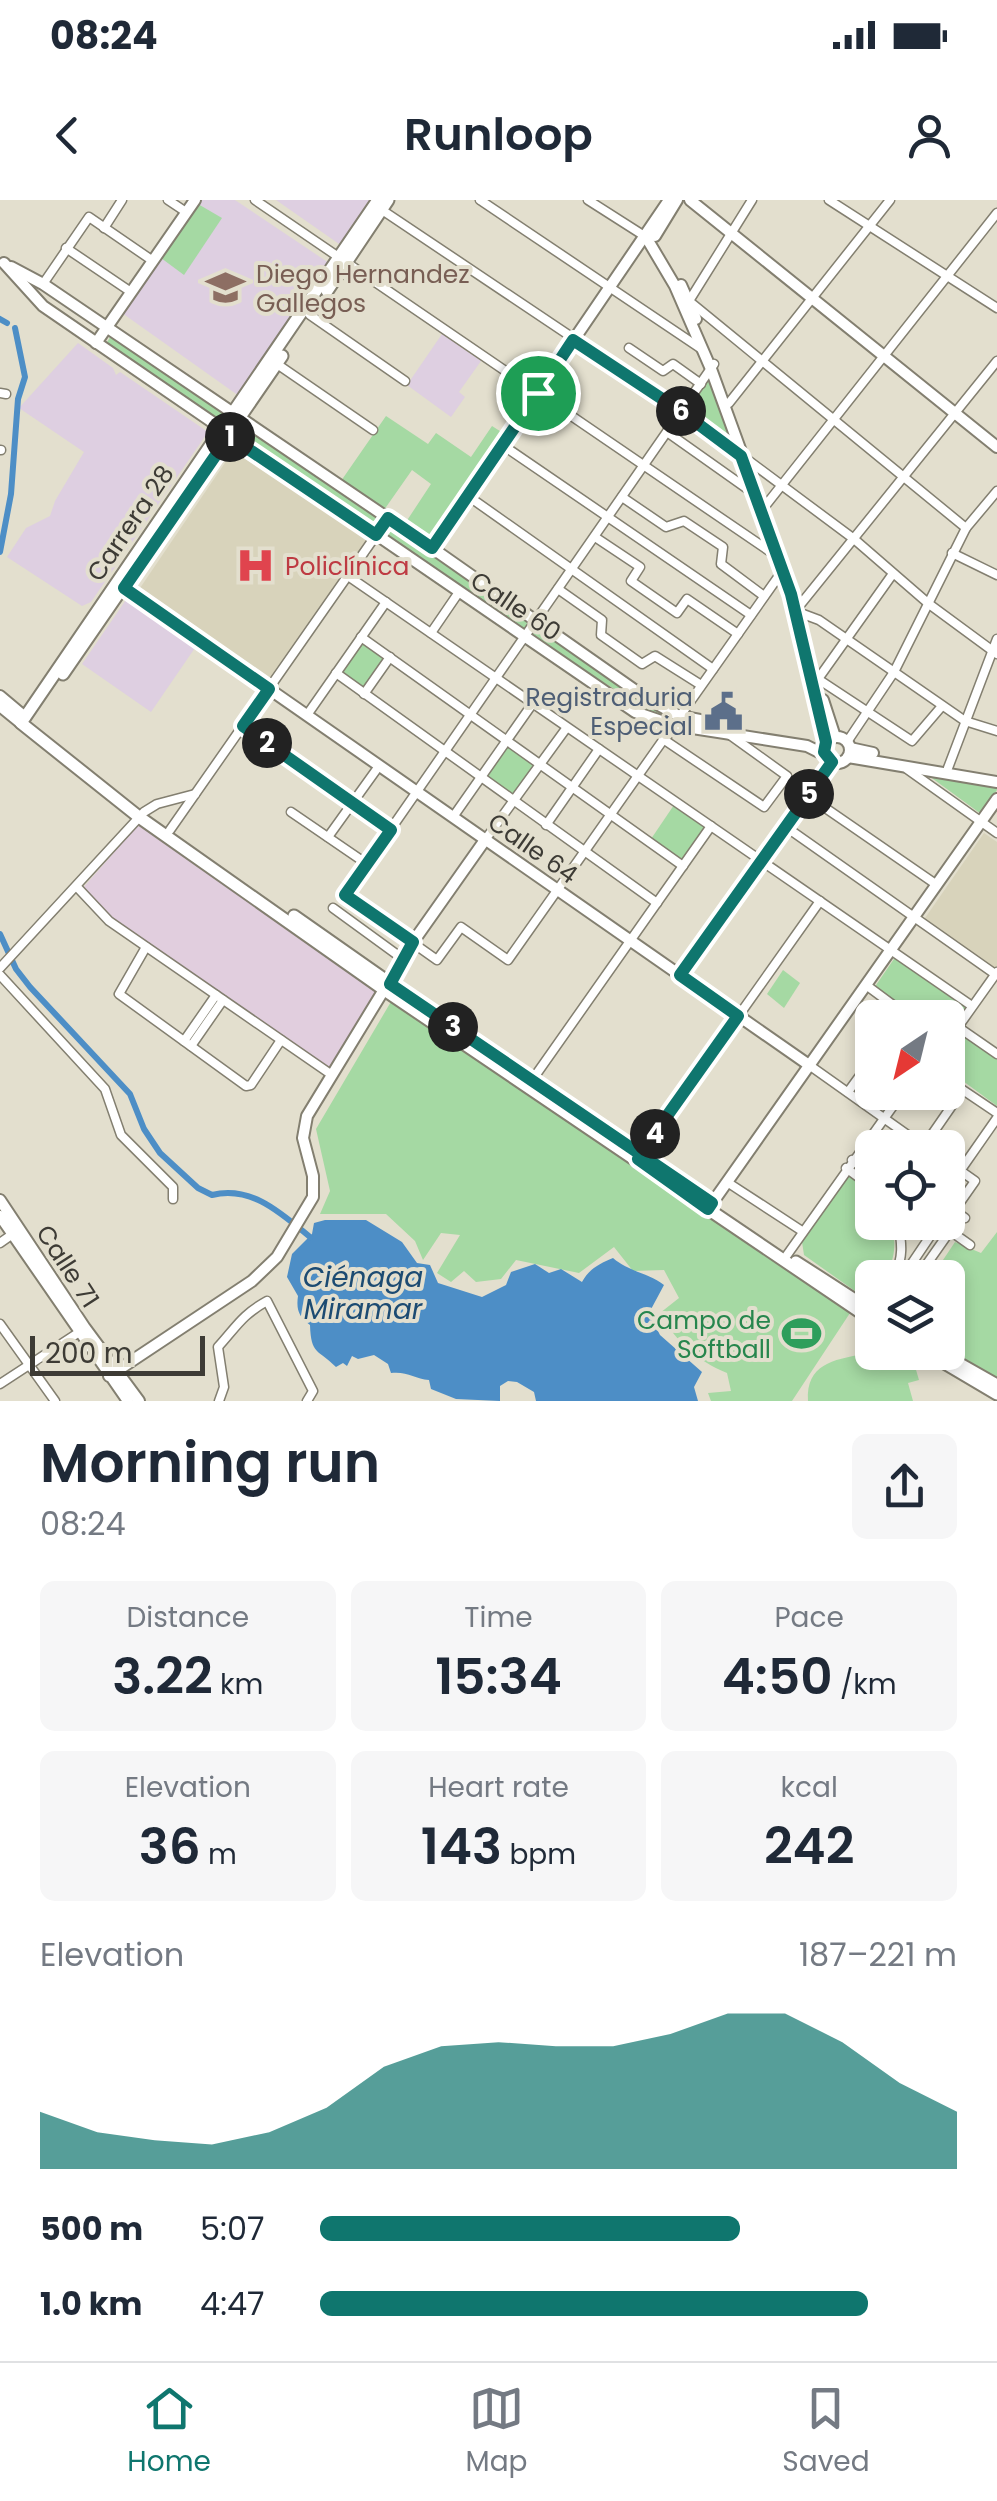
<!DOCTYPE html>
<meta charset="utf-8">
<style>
body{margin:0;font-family:Poppins,sans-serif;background:#f6f6f7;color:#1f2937;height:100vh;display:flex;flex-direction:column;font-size:38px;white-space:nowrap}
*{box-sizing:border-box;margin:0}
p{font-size:32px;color:#747a83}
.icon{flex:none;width:55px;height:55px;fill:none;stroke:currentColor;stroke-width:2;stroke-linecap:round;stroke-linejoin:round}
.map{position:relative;height:1201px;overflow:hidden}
.details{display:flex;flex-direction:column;background:#fff;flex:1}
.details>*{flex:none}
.needle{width:65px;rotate:215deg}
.fabs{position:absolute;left:855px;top:800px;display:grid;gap:20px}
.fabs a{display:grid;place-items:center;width:110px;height:110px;border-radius:15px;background:#fff;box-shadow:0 5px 15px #0003;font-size:50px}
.scale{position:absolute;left:30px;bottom:25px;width:175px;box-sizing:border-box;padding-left:10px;border:5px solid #3d3b35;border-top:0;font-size:28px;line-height:35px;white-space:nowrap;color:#3d3b35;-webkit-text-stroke:8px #e3dfce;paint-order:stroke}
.pin{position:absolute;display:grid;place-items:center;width:85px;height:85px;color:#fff;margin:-42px;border:5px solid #fff;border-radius:50%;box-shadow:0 2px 10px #0007}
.km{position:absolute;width:50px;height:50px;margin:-25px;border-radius:50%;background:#222;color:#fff;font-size:28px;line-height:50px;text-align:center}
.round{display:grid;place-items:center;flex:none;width:105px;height:105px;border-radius:15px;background:#f6f6f7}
.summary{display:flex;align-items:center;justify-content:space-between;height:170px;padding:0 40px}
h1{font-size:55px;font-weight:600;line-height:75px}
.figures{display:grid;grid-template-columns:repeat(3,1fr);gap:15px;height:170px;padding:10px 40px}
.figures div{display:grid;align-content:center;border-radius:15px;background:#f6f6f7;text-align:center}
.figures b{font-size:50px;font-weight:600}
.figures small{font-size:28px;font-weight:400}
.figures p{font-size:28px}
.chart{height:280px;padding:20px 40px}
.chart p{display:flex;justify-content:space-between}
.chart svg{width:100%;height:180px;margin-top:10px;fill:#0f766e;opacity:.7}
ul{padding:0 40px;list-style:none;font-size:32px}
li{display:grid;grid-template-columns:160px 120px 1fr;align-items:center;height:75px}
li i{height:25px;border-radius:12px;background:#0f766e}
.status{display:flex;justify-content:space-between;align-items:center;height:70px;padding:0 50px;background:#fff;direction:ltr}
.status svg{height:28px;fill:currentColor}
header{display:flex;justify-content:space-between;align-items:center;height:130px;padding:0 40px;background:#fff;font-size:45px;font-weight:600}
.tab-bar{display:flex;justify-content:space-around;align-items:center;height:140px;border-top:2px solid #e0e1e3;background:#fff;font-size:28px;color:#747a83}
.tab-bar a{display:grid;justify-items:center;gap:5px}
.tab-bar .current{color:#0f766e}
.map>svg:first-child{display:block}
.built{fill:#d8d3bb}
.industrial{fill:#e1cede}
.education{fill:#decfe1}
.green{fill:#a5d9a3}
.water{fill:#4d8ec6}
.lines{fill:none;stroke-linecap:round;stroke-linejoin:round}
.canal{stroke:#4d8ec6;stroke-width:6}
.street-casing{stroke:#837f70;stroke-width:11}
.secondary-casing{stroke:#837f70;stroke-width:14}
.primary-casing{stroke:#837f70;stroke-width:15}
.street{stroke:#fff;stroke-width:8}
.secondary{stroke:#fff;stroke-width:10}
.primary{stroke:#fff;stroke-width:11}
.route-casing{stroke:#fff;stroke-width:20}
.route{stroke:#0f766e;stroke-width:12}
.labels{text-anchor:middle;stroke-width:8;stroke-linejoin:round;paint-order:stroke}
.education-label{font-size:25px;fill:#785e54;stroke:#e3dfce;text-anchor:start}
.street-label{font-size:25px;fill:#3d3b35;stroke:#e3dfce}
.health-label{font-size:25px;fill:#be3a42;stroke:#e3dfce;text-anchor:start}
.service-label{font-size:25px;fill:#4e5e75;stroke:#e3dfce;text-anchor:end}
.leisure-label{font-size:25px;fill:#27864d;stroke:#e3dfce;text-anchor:end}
.water-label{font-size:28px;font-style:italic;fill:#1c4b72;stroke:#e3dfce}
</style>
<div class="status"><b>08:24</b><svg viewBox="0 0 49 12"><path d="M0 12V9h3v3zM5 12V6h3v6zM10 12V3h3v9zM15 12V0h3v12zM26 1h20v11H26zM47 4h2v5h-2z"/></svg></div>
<header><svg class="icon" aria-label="back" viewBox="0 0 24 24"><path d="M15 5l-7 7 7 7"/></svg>Runloop<svg class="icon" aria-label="person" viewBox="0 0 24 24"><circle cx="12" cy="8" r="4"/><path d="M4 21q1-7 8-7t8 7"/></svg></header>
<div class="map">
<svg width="997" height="1201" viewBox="0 0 997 1201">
<rect width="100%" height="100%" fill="#e3dfce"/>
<!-- built -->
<g class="built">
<polygon points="233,251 372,341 273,481 138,391"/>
<polygon points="984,633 997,642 997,772 923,721"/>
</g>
<!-- industrial -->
<polygon class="industrial" points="140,623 378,790 329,869 143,742 110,717 82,689"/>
<!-- education -->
<g class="education">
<polygon points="198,0 235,0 329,63 239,196 122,113"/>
<polygon points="276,0 373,0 342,46"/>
<polygon points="442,134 481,161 459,192 465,197 451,217 407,185"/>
<polygon points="78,143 113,168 116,175 120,172 208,232 91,402 82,406 7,357 26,328 50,316 55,301 84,252 19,208"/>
<polygon points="130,394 199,442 151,512 82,464"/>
</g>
<!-- green -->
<g class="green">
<polygon points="198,4 222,18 184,75 161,58"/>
<polygon points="112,134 628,487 670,518 650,511 527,435 104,147"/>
<polygon points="706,173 736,247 680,211"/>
<polygon points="386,216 428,244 436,233 471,257 492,226 503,233 431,339 406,322 431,284 412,270 384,310 341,281"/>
<polygon points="363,441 388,459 364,491 340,473"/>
<polygon points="506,543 536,563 513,595 484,575"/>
<polygon points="925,573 997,584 997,590 981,614"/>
<polygon points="676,602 710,625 684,663 651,639"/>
<polygon points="896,756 971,811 956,832 997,857 997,906 948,870 948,818 909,817 910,814 874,788"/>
<polygon points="783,770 800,783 784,808 767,794"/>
<path d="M 392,800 L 850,1113 L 792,1201 L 711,1201 L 708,1193 L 731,1191 L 727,1173 C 696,1160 677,1143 660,1113 L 679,1098 L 664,1070 L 633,1071 L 614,1047 L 579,1073 L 516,1060 L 501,1079 L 476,1082 L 464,1071 L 451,1082 L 437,1073 L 460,1035 L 441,1033 L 423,1060 L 415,1041 L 386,1014 L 320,1014 L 330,991 L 316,929 Z"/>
<path d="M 849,976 L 872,993 L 872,1022 L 892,1023 C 896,1044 896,1059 884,1077 L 872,1078 L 872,1095 L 869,1101 L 804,1055 L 802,1042 Z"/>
<polygon points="997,1032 997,1178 948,1150 948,1078 931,1078 955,1042 981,1053"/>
<path d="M 872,1141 L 872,1152 L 911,1153 L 919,1180 L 908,1183 L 913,1201 L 808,1201 C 806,1164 833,1160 863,1154 L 860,1144 Z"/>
</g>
<!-- water -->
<path class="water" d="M 325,1020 L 366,1020 L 402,1042 L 417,1063 L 430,1065 L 438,1083 L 482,1097 L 506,1085 L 511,1072 L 535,1064 L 549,1073 L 561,1069 L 582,1082 C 589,1069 599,1064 613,1058 C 629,1072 649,1073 664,1085 L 649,1113 L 660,1135 L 702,1172 L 694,1187 L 698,1201 L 536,1201 L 534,1192 L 517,1182 L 508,1181 L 500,1186 L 500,1201 L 456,1199 L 431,1189 L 429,1180 C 415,1179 407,1171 391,1173 L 388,1164 L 374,1155 L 358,1159 L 352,1156 L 347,1166 L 343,1163 L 336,1167 C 318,1149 311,1155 310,1125 C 299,1117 296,1110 298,1096 L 287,1077 L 292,1054 L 312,1034 L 314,1023 Z"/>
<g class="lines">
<!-- canal -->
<g class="canal">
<polyline points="0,119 7,123"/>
<polyline points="0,352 11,294 18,199 25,177 15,128"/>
<path d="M 0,734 L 16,769 L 30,787 L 130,894 L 144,929 L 160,953 L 198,988 L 212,995 C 251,985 281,1013 310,1037"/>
</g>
<defs>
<g id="street">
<polyline points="168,0 186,12"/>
<polyline points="255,0 778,357"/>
<polyline points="480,0 700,148"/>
<polyline points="588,0 646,37"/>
<polyline points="752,0 689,101 966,328"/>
<polyline points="829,0 997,108"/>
<polyline points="382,10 682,211 854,339 929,404 997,454"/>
<polyline points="104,28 122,0"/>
<polyline points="66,48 131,92"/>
<polyline points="43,84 89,17 153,61"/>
<polyline points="310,115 405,181"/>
<polyline points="629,148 663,171 673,164 701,184"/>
<polyline points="277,164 373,230"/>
<polyline points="714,164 345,695 437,760 461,727 508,760 783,370"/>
<polyline points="0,193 6,194"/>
<polyline points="729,203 890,0"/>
<polyline points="667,232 756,295"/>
<polyline points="501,244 751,415"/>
<polyline points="0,250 1,250"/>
<polyline points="468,296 713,469"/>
<polyline points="622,297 666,327 684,321 723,347 721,364 764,396"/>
<polyline points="762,310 997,13"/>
<polyline points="595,337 640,367 631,381 677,413 687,399 738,434"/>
<polyline points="952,353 997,375"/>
<polyline points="892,375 818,479 912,541 942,506"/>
<polyline points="348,376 972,806"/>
<polyline points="558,389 602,420 601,435 642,464 655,456 701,485"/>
<polyline points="800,405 997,161"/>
<polyline points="803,414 819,420 965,521 997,531"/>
<polyline points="431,433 459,392"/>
<polyline points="361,437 683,666"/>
<polyline points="336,473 657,703"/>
<polyline points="364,494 390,457"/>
<polyline points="307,515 386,402"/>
<polyline points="243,526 391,630"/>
<polyline points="663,539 764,607 787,576 730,535"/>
<polyline points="847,542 894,472 966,328 997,291"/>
<polyline points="948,568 997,439"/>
<polyline points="907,569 997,633"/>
<polyline points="808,596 937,685"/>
<polyline points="291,612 367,664"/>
<polyline points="453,617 533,503"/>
<polyline points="546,625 599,549"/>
<polyline points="786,627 995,774"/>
<polyline points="170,630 388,318"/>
<polyline points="328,637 379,566"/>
<polyline points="485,640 565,530"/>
<polyline points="77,687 109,721 332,875"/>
<polyline points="333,708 403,759"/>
<polyline points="146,747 119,794 246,886 251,885 281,840"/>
<polyline points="0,768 144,612 157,604 195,594"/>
<polyline points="997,772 958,827 997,854"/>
<polyline points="0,775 105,889 121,935 173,987 173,999"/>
<polyline points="679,775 832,562"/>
<polyline points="866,785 905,814 903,818"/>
<polyline points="184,841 216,795"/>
<polyline points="191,846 223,800"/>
<polyline points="809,865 926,948"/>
<polyline points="948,880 997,913"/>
<polyline points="528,886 711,626"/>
<polyline points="848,892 872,859"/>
<polyline points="924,946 962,891"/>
<polyline points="637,959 820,701"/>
<polyline points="852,960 872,975"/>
<polyline points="948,962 975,981 954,1011"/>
<polyline points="846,968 872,987"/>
<polyline points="960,971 997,918"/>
<polyline points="727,982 802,1031"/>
<polyline points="948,1006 965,1018"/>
<polyline points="946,1028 970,1045"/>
<polyline points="0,1043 17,1031"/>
<polyline points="787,1055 903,892"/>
<path d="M 893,1078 C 904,1059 902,1043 898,1022"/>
<polyline points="902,1078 939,1023"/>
<polyline points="917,1078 950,1031"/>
<polyline points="0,1124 55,1201"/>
<polyline points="0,1184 81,1131"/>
<path d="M 219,1201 L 224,1187 L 218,1147 C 237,1126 242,1115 267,1101 L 313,1191 L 307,1201"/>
</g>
<g id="secondary">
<polyline points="690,0 997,247"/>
<polyline points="655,36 677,0"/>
<polyline points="646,37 675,86 711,169 780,359 803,436 825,542"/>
<polyline points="4,63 43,106 635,512 673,525 807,546 825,555"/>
<polyline points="11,67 43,84 432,348 646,498 679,516 726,525"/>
<polyline points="681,85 696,119"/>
<polyline points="96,143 195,0"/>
<polyline points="432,348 669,0"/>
<polyline points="117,383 809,865"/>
<polyline points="0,496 25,517"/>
<polyline points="823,500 835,537"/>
<polyline points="0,506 21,523"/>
<polyline points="648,521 667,534"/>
<circle cx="837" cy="550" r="13"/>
<polyline points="850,548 873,553"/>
<polyline points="848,557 997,582"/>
<polyline points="0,1000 85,1128 139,1201"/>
<polyline points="708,1009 997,599"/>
<polyline points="0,1016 128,1201"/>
<polyline points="109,1176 252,1081 277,1057 313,997 313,976 303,938 307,916 413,742 485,640"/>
</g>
<g id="primary">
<polyline points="378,0 21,523 139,617 386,791 872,1120"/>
<polyline points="327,91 388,0"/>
<polyline points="63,474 282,156"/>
<polyline points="294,716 418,803"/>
<polyline points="796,1062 872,1111"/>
<polyline points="926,1152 997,1194"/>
<polyline points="944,1155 997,1185"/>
</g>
</defs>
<!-- street casing -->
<use href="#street" class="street-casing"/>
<!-- secondary casing -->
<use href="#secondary" class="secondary-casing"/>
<!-- primary casing -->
<use href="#primary" class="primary-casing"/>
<!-- street -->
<use href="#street" class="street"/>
<!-- secondary -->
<use href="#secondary" class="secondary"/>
<!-- primary -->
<use href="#primary" class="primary"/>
</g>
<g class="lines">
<defs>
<path id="route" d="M 538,193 L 432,348 L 388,318 L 376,335 L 229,236 L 124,388 L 269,489 L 243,526 L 391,630 L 345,695 L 413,742 L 390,784 C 497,858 605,930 712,1003 L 708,1009 L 638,959 L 640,954 L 738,816 L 680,775 L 832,562 L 824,552 L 826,542 L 791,394 L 741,256 L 682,212 L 573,140 L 538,193"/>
</defs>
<!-- route casing -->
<use href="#route" class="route-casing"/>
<!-- route -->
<use href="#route" class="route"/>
</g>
<!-- icons -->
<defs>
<symbol id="university-bare" viewBox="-9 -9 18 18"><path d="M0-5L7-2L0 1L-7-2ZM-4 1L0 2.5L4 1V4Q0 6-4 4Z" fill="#8d6e63" stroke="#e3dfce" stroke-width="2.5" paint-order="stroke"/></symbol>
<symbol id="hospital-bare" viewBox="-9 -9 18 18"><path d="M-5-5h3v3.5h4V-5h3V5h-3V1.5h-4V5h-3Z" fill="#e0444e" stroke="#e3dfce" stroke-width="2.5" paint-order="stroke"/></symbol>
<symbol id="civic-bare" viewBox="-9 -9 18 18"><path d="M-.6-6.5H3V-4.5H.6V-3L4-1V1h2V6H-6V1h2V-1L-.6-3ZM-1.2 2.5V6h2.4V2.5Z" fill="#5c6f8a" stroke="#e3dfce" stroke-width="2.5" paint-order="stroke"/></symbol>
<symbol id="stadium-bare" viewBox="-9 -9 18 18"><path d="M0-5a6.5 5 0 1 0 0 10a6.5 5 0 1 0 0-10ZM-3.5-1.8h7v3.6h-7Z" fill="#2e9e5b" stroke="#e3dfce" stroke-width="2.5" paint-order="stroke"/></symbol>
</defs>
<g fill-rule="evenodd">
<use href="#university-bare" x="198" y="60" width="55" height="55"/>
<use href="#hospital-bare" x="228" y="338" width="55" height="55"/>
<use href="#civic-bare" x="696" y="484" width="55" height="55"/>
<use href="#stadium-bare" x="774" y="1106" width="55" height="55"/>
</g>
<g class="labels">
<!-- education labels -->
<g class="education-label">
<text x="256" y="83">Diego Hernandez<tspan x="256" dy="29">Gallegos</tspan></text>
</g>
<!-- street labels -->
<g class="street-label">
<text transform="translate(130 323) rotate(-56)" y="9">Carrera 28</text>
<text transform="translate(516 406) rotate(34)" y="9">Calle 60</text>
<text transform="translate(533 648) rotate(35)" y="9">Calle 64</text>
<text transform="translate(68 1066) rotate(57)" y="9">Calle 71</text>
</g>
<!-- health labels -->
<g class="health-label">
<text x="285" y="375">Policlínica</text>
</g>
<!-- service labels -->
<g class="service-label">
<text x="693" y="506">Registraduria<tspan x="693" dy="29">Especial</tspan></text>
</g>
<!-- leisure labels -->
<g class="leisure-label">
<text x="771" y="1129">Campo de<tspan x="771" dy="29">Softball</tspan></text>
</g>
<!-- water labels -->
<g class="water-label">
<text x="363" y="1087">Ciénaga<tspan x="363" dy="32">Miramar</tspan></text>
</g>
</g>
</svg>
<div class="fabs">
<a><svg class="needle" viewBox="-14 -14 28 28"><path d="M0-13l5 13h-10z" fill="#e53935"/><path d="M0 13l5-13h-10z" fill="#747a83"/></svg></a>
<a><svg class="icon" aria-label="locate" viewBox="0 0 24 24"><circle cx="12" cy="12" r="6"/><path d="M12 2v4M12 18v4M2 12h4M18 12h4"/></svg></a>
<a><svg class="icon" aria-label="layers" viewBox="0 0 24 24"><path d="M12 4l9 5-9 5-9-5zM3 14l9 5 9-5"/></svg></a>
</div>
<div class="scale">200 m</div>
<div class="pin" style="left:538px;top:193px;background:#1e9e55"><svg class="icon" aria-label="arrive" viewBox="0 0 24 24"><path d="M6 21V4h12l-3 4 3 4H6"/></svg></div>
<b class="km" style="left:230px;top:237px">1</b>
<b class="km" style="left:267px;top:543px">2</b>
<b class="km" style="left:453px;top:827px">3</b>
<b class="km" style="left:655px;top:934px">4</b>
<b class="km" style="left:809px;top:594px">5</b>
<b class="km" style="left:681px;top:211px">6</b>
</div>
<section class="details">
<div class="summary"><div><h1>Morning run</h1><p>08:24</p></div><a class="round"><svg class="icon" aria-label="share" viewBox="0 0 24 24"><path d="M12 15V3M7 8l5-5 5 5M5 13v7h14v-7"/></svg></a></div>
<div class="figures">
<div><p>Distance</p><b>3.22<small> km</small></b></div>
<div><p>Time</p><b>15:34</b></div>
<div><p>Pace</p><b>4:50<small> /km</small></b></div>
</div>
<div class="figures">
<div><p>Elevation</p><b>36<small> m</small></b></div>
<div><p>Heart rate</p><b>143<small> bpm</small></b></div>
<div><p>kcal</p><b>242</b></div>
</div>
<div class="chart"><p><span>Elevation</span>187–221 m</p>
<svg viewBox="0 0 160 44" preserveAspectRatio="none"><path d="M0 44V30L10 35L20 37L30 38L40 35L50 29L60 19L70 14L80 13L90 14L100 14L110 11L120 6L130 6L140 13L150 23L160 30V44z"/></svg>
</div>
<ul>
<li><b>500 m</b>5:07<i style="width:66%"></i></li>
<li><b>1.0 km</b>4:47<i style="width:86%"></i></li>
</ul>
</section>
<nav class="tab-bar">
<a class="current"><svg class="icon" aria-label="home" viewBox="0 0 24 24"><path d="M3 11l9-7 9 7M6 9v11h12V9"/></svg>Home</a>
<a><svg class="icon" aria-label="map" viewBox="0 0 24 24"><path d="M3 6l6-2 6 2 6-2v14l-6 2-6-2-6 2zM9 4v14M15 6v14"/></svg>Map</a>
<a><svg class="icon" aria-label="saved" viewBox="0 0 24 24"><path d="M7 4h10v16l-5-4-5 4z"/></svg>Saved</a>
</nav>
